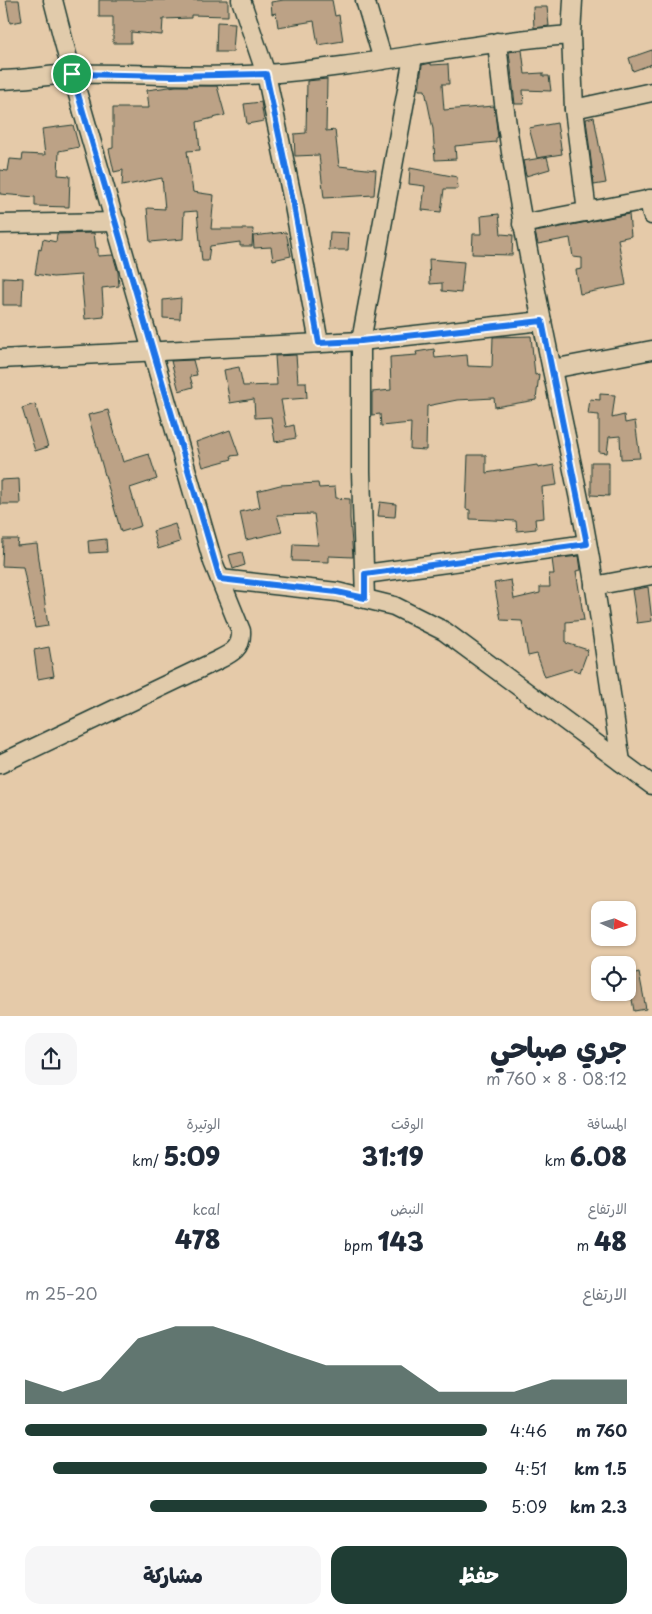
<!DOCTYPE html>
<html lang="ar">
<meta charset="utf-8">
<style>
body{margin:0;font-family:"Playpen Sans","Playpen Sans Arabic",sans-serif;background:#f6f6f7;color:#1f2937;direction:rtl;height:100vh;display:flex;flex-direction:column;font-size:19px;white-space:nowrap}
*{box-sizing:border-box;margin:0}
p{font-size:16px;color:#747a83}
.icon{flex:none;width:28px;height:28px;fill:none;stroke:currentColor;stroke-width:2;stroke-linecap:round;stroke-linejoin:round}
.map{position:relative;height:1016px;overflow:hidden;direction:ltr}
.drawer{display:flex;flex-direction:column;background:#fff;flex:1}
.drawer>*{flex:none}
.needle{width:32px;rotate:94deg}
.buttons{position:absolute;left:591px;top:901px;display:grid;gap:10px}
.buttons a{display:grid;place-items:center;width:45px;height:45px;border-radius:10px;background:#fff;box-shadow:0 1px 4px #0004;font-size:25px}
.pin{position:absolute;display:grid;place-items:center;width:42px;height:42px;color:#fff;margin:-21px;border:2px solid #fff;border-radius:50%;box-shadow:0 1px 5px #0007}
.round{display:grid;place-items:center;flex:none;width:52px;height:52px;border-radius:15px;background:#f6f6f7}
.summary{display:flex;align-items:center;justify-content:space-between;height:85px;padding:0 25px}
h1{font-size:28px;font-weight:800;line-height:38px}
.metrics{display:grid;grid-template-columns:repeat(3,1fr);gap:8px;height:85px;padding:5px 25px}
.metrics div{display:grid;align-content:center}
.metrics b{font-size:25px;font-weight:800}
.metrics small{font-size:14px;font-weight:400}
.metrics p{font-size:14px}
.chart{height:140px;padding:10px 25px}
.chart p{display:flex;justify-content:space-between}
.chart svg{width:100%;height:90px;margin-top:5px;fill:#1f3d34;opacity:.7}
.action{display:flex;gap:10px;margin-top:auto;padding:10px 25px}
.action a{flex:1;height:58px;border-radius:15px;background:#1f3d34;color:#fff;font-size:20px;font-weight:800;line-height:58px;text-align:center}
.action a+a{background:#f6f6f7;color:#1f2937}
ul{padding:0 25px;list-style:none;font-size:16px}
li{display:grid;grid-template-columns:80px 60px 1fr;align-items:center;height:38px}
li i{height:12px;border-radius:6px;background:#1f3d34}
.map>svg:first-child{display:block}
.building{fill:#bca286;stroke:#1f3d34}
.lines{fill:none;stroke-linecap:round;stroke-linejoin:round}
.minor-casing{stroke:#1f3d34;stroke-width:21}
.minor{stroke:#e1cbab;stroke-width:18}
.route-casing{stroke:#fff;stroke-width:10}
.route{stroke:#1a73e8;stroke-width:6}
</style>
<div class="map">
<svg width="652" height="1017" viewBox="0 0 652 1017">
<rect width="100%" height="100%" fill="#e5caa9"/>
<filter id="ink" filterUnits="userSpaceOnUse"><feTurbulence type="fractalNoise" baseFrequency=".02" numOctaves="2"/><feDisplacementMap in="SourceGraphic" scale="10" xChannelSelector="R" yChannelSelector="G"/><feConvolveMatrix kernelMatrix="1 2 1 2 8 2 1 2 1" color-interpolation-filters="sRGB"/></filter>
<g filter="url(#ink)">
<!-- building -->
<g class="building">
<polygon points="6,0 19,0 22,21 10,23"/>
<polygon points="99,0 228,0 228,16 191,15 191,18 163,19 162,35 131,32 131,43 113,43 113,17 99,17"/>
<polygon points="284,0 332,0 335,16 339,15 343,41 318,45 314,21 278,27 276,13 272,14 271,2"/>
<polygon points="533,7 547,7 549,26 534,28"/>
<polygon points="217,22 235,23 233,52 216,52"/>
<polygon points="522,50 525,74 543,73 543,76 549,76 551,91 523,90 524,104 515,104 509,52"/>
<polygon points="652,50 652,64 633,71 629,58"/>
<polygon points="431,63 431,65 448,64 449,84 442,84 444,110 494,106 498,137 496,138 496,142 455,146 456,159 435,160 433,129 425,90 419,90 422,65"/>
<polygon points="327,79 326,131 335,130 339,166 376,170 374,195 324,198 319,155 295,156 294,134 306,133 307,81"/>
<polygon points="176,86 217,86 225,115 197,122 200,150 187,151 193,192 214,195 211,229 253,229 252,246 240,246 240,242 210,246 208,261 202,261 197,211 184,212 183,239 150,242 147,208 165,209 162,178 122,186 123,170 114,172 109,149 113,148 113,108 149,108 147,90"/>
<polygon points="261,102 264,121 247,124 244,104"/>
<polygon points="594,117 606,183 594,185 586,119"/>
<polygon points="557,123 562,154 537,158 529,128"/>
<polygon points="73,125 79,147 59,151 58,175 70,176 69,207 35,206 35,197 0,194 0,170 8,171 10,159 22,160 23,154 45,155 42,129"/>
<polygon points="547,157 550,169 526,176 523,161"/>
<polygon points="410,168 457,177 458,189 444,189 441,212 422,210 425,186 409,184"/>
<polygon points="499,214 501,234 513,235 512,255 472,254 473,234 482,234 481,216"/>
<polygon points="629,214 631,236 618,239 626,285 580,294 576,270 582,269 582,258 573,257 570,238 538,244 535,232"/>
<polygon points="286,232 291,256 273,260 271,247 254,248 253,236"/>
<polygon points="330,232 349,233 348,250 329,250"/>
<polygon points="94,233 96,248 98,248 98,256 113,255 118,272 119,286 102,288 104,317 85,319 81,275 53,277 35,274 39,249 41,250 43,239 56,242 57,234"/>
<polygon points="429,259 464,262 461,293 442,291 442,283 430,284"/>
<polygon points="3,277 23,278 22,305 3,305"/>
<polygon points="181,298 180,319 163,318 163,300"/>
<polygon points="531,336 535,375 539,374 536,400 495,407 494,398 457,400 427,406 426,450 410,449 411,423 381,426 380,414 372,415 372,392 391,390 390,357 417,355 416,352 434,349 435,358 467,355 468,366 492,367 493,337"/>
<polygon points="296,355 298,382 306,382 307,398 281,400 286,427 294,425 296,438 275,442 271,417 255,418 254,399 230,403 224,370 239,367 243,386 277,385 275,356"/>
<polygon points="193,360 197,375 190,376 193,387 179,391 171,361"/>
<polygon points="600,394 615,395 612,418 624,415 625,423 635,421 640,458 621,459 620,436 609,437 607,453 599,452 599,415 588,414 590,399 600,400"/>
<polygon points="35,404 48,447 35,451 22,408"/>
<polygon points="108,410 123,462 149,454 157,479 130,488 141,526 121,532 88,415"/>
<polygon points="230,430 239,455 231,456 232,459 203,467 196,442"/>
<polygon points="468,455 486,455 486,473 537,465 538,468 554,465 557,485 542,487 544,518 535,519 536,529 517,531 516,521 470,519 470,510 466,509"/>
<polygon points="591,462 609,462 609,496 591,495"/>
<polygon points="19,479 20,504 0,504 0,480"/>
<polygon points="318,483 319,488 335,487 336,498 350,499 350,518 353,557 329,556 329,562 292,561 293,544 318,545 314,514 277,515 282,532 246,540 240,512 260,507 257,491 280,485"/>
<polygon points="380,502 396,504 395,517 378,516"/>
<polygon points="175,524 180,542 158,549 153,531"/>
<polygon points="3,539 18,539 17,546 37,544 48,626 35,628 23,567 2,566"/>
<polygon points="106,539 107,552 89,553 88,541"/>
<polygon points="242,552 245,565 233,569 229,555"/>
<polygon points="579,556 581,570 576,571 584,620 566,622 566,643 588,650 580,672 571,669 545,677 537,654 528,656 522,621 501,620 494,583 511,580 514,599 540,593 540,587 550,587 549,574 554,574 552,559"/>
<polygon points="648,587 652,621 637,623 632,590"/>
<polygon points="49,647 54,676 38,679 34,650"/>
<polygon points="639,973 646,1009 634,1011 628,976"/>
</g>
<g class="lines">
<defs>
<g id="minor">
<polyline points="241,0 266,74 294,206 319,343"/>
<polyline points="365,0 383,60"/>
<polyline points="573,0 571,35 574,109 587,212"/>
<path d="M 497,42 C 512,198 549,351 580,504 C 597,589 608,676 621,762"/>
<path d="M 0,80 C 24,80 48,75 72,74 C 136,72 201,79 266,74 C 368,67 469,42 571,35"/>
<polyline points="574,109 652,92"/>
<polyline points="649,199 652,215"/>
<polyline points="0,224 116,222"/>
<polyline points="522,224 652,199"/>
<polyline points="0,359 361,341 542,321"/>
<polyline points="552,369 652,350"/>
<polyline points="365,574 587,544"/>
<polyline points="220,579 337,592 394,606 444,631 652,785"/>
<polyline points="594,586 652,575"/>
<polyline points="365,598 361,472 361,341 413,57"/>
<path d="M 0,764 L 218,660 C 232,653 242,648 241,631 L 213,562 L 72,74 L 53,0"/>
</g>
</defs>
<!-- minor casing -->
<use href="#minor" class="minor-casing"/>
<!-- minor -->
<use href="#minor" class="minor"/>
</g>
</g>
<g class="lines" filter="url(#ink)">
<defs>
<polygon id="route" points="72,74 173,76 266,74 294,206 319,343 361,341 542,321 587,544 365,574 365,598 337,592 220,579"/>
</defs>
<!-- route casing -->
<use href="#route" class="route-casing"/>
<!-- route -->
<use href="#route" class="route"/>
</g>
</svg>
<div class="buttons">
<a><svg class="needle" viewBox="-14 -14 28 28"><path d="M0-13l5 13h-10z" fill="#e53935"/><path d="M0 13l5-13h-10z" fill="#747a83"/></svg></a>
<a><svg class="icon" aria-label="locate" viewBox="0 0 24 24"><circle cx="12" cy="12" r="6"/><path d="M12 2v4M12 18v4M2 12h4M18 12h4"/></svg></a>
</div>
<div class="pin" style="left:72px;top:74px;background:#1e9e55"><svg class="icon" aria-label="arrive" viewBox="0 0 24 24"><path d="M6 21V4h12l-3 4 3 4H6"/></svg></div>
</div>
<section class="drawer">
<div class="summary"><div><h1>جري صباحي</h1><p>08:12 · 8 × 760 m</p></div><a class="round"><svg class="icon" aria-label="share" viewBox="0 0 24 24"><path d="M12 15V3M7 8l5-5 5 5M5 13v7h14v-7"/></svg></a></div>
<div class="metrics">
<div><p>المسافة</p><b>6.08<small> km</small></b></div>
<div><p>الوقت</p><b>31:19</b></div>
<div><p>الوتيرة</p><b>5:09<small> /km</small></b></div>
</div>
<div class="metrics">
<div><p>الارتفاع</p><b>48<small> m</small></b></div>
<div><p>النبض</p><b>143<small> bpm</small></b></div>
<div><p>kcal</p><b>478</b></div>
</div>
<div class="chart"><p><span>الارتفاع</span>20–25 m</p>
<svg viewBox="0 0 160 44" preserveAspectRatio="none"><path d="M0 44V32L10 38L20 32L30 12L40 6L50 6L60 12L70 19L80 25L90 25L100 25L110 38L120 38L130 38L140 32L150 32L160 32V44z"/></svg>
</div>
<ul>
<li><b>760 m</b>4:46<i style="width:100%"></i></li>
<li><b>1.5 km</b>4:51<i style="width:94%"></i></li>
<li><b>2.3 km</b>5:09<i style="width:73%"></i></li>
</ul>
<div class="action"><a>حفظ</a><a>مشاركة</a></div>
</section>
